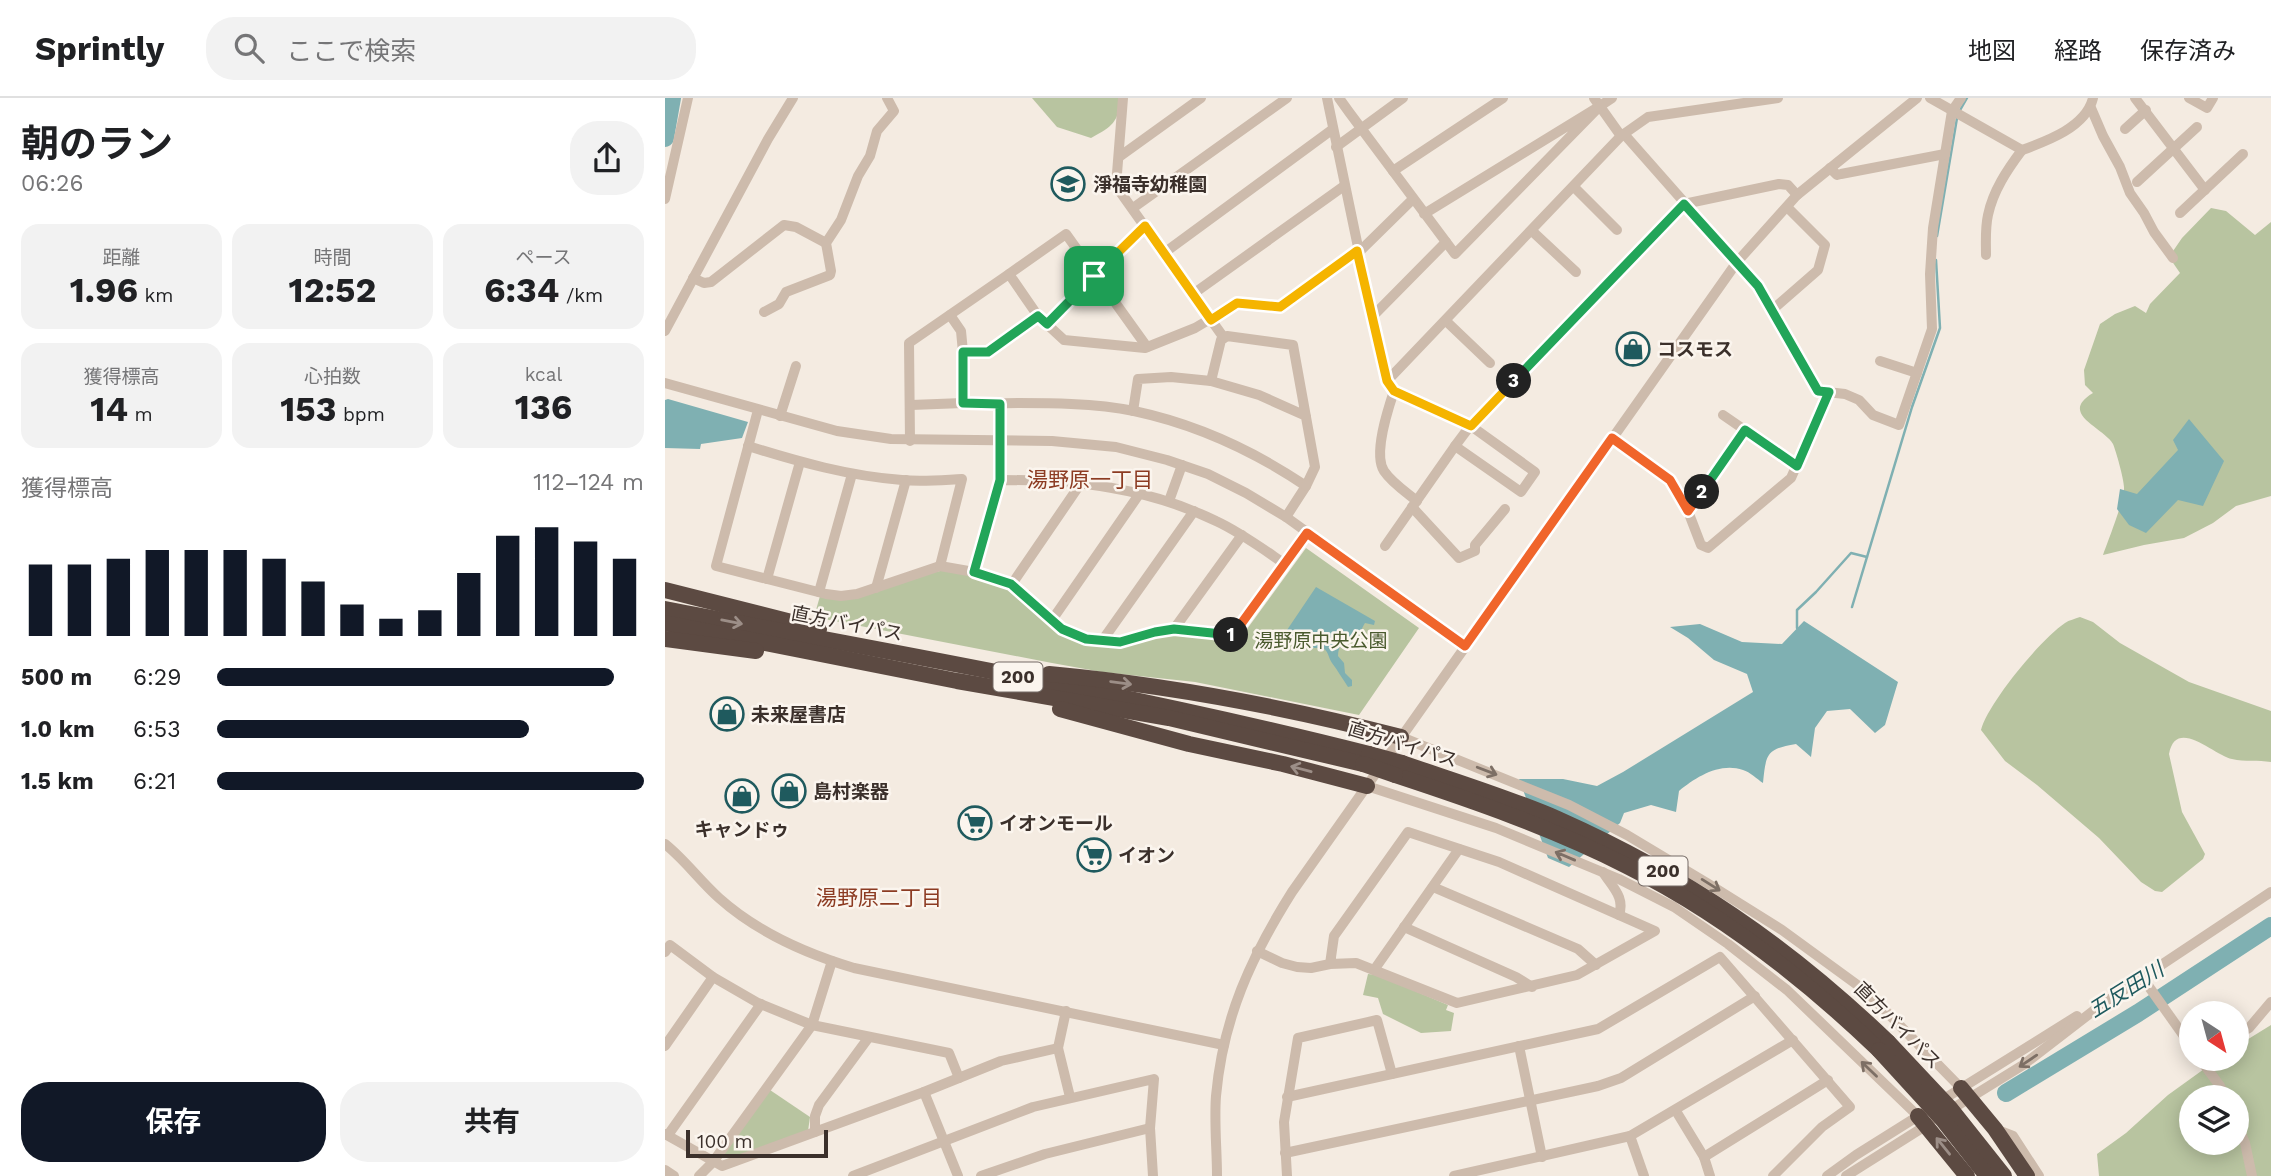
<!DOCTYPE html>
<html lang="ja">
<meta charset="utf-8">
<style>
body{margin:0;font-family:"Work Sans","Noto Sans JP",sans-serif;background:#f2f2f2;color:#202124;height:100vh;display:flex;flex-direction:column;font-size:26px;white-space:nowrap}
*{box-sizing:border-box;margin:0}
p{font-size:23px;color:#757577}
.icon{flex:none;width:38px;height:38px;fill:none;stroke:currentColor;stroke-width:2;stroke-linecap:round;stroke-linejoin:round}
.map{position:relative;flex:1;overflow:hidden}
.side{display:flex;flex-direction:column;background:#fff;width:665px}
.side>*{flex:none}
.needle{width:46px;rotate:144deg}
.controls{position:absolute;left:1514px;top:903px;display:grid;gap:14px}
.controls a{display:grid;place-items:center;width:70px;height:70px;border-radius:50%;background:#fff;box-shadow:0 4px 18px #0003;font-size:35px}
.scale{position:absolute;left:21px;bottom:18px;width:142px;box-sizing:border-box;padding-left:7px;border:4px solid #3b302b;border-top:0;font-size:19px;line-height:24px;white-space:nowrap;color:#3b302b;-webkit-text-stroke:5px #fbf5ee;paint-order:stroke}
.pin{position:absolute;display:grid;place-items:center;width:60px;height:60px;color:#fff;margin:-30px;border-radius:14px;box-shadow:0 4px 10px #0006}
.km{position:absolute;width:35px;height:35px;margin:-18px;border-radius:50%;background:#222;color:#fff;font-size:19px;line-height:35px;text-align:center}
.round{display:grid;place-items:center;flex:none;width:74px;height:74px;border-radius:28px;background:#f2f2f2}
.summary{display:flex;align-items:center;justify-content:space-between;height:119px;padding:0 21px}
h1{font-size:38px;font-weight:700;line-height:52px}
.figures{display:grid;grid-template-columns:repeat(3,1fr);gap:10px;height:119px;padding:7px 21px}
.figures div{display:grid;align-content:center;border-radius:18px;background:#f2f2f2;text-align:center}
.figures b{font-size:35px;font-weight:700}
.figures small{font-size:19px;font-weight:400}
.figures p{font-size:19px}
.chart{height:196px;padding:14px 21px}
.chart p{display:flex;justify-content:space-between}
.chart svg{width:100%;height:126px;margin-top:7px;stroke:#111827;stroke-width:6}
.action{display:flex;gap:14px;margin-top:auto;padding:14px 21px}
.action a{flex:1;height:80px;border-radius:28px;background:#111827;color:#fff;font-size:28px;font-weight:700;line-height:80px;text-align:center}
.action a+a{background:#f2f2f2;color:#202124}
ul{padding:0 21px;list-style:none;font-size:23px}
li{display:grid;grid-template-columns:112px 84px 1fr;align-items:center;height:52px}
li i{height:18px;border-radius:9px;background:#111827}
header{display:flex;align-items:center;gap:42px;box-sizing:border-box;height:98px;padding:0 35px;background:#fff;border-bottom:2px solid #e0e0e0}
header strong{font-size:33px}
nav{display:flex;gap:38px;margin-inline-start:auto;font-size:24px}
.search{width:490px;height:63px;background:#f2f2f2;display:flex;align-items:center;gap:18px;box-sizing:border-box;padding:0 24px;border-radius:28px;color:#757577;font-size:26px}
main{display:flex;flex:1;min-height:0}
.map>svg:first-child{display:block}
.green{fill:#b8c4a0;fill-rule:evenodd}
.water{fill:#7fb0b2}
.lines{fill:none;stroke-linecap:round;stroke-linejoin:round}
.stream{stroke:#7fb0b2;stroke-width:2.5}
.river{stroke:#7fb0b2;stroke-width:18}
.minor{stroke:#cdbbac;stroke-width:10}
.highway{stroke:#5c4a42;stroke-width:16}
.highway-bridge{stroke:#5c4a42;stroke-width:16}
.oneway{stroke:#9c8e87}
.oneway2{stroke:#7d6f65}
.split-1-casing{stroke:#fff;stroke-width:14}
.split-2-casing{stroke:#fff;stroke-width:14}
.split-3-casing{stroke:#fff;stroke-width:14}
.split-4-casing{stroke:#fff;stroke-width:14}
.split-1{stroke:#22a559;stroke-width:9}
.split-2{stroke:#f0652b;stroke-width:9}
.split-3{stroke:#22a559;stroke-width:9}
.split-4{stroke:#f5b400;stroke-width:9}
.labels{text-anchor:middle;stroke-width:5;stroke-linejoin:round;paint-order:stroke}
.shield{fill:#fbf5ee;stroke:#756b66;stroke-width:2}
.shield-label{font-size:18px;font-weight:bold;fill:#3b302b}
.poi-label{font-size:19px;font-weight:bold;fill:#3b302b;stroke:#fbf5ee;text-anchor:start}
.street-label{font-size:19px;fill:#3b302b;stroke:#fbf5ee}
.park-label{font-size:19px;fill:#4a5a2e;stroke:#fbf5ee}
.neighbourhood-label{font-size:21px;fill:#8c3b22;stroke:#fbf5ee}
.water-label{font-size:21px;font-style:italic;fill:#1f5a5e;stroke:#fbf5ee}
</style>
<header>
<strong>Sprintly</strong>
<div class="search"><svg class="icon" aria-label="search" viewBox="0 0 24 24"><circle cx="10" cy="10" r="6"/><path d="M15 15l6 6"/></svg>ここで検索</div>
<nav><a>地図</a><a>経路</a><a>保存済み</a></nav>
</header>
<main>
<section class="side">
<div class="summary"><div><h1>朝のラン</h1><p>06:26</p></div><a class="round"><svg class="icon" aria-label="share" viewBox="0 0 24 24"><path d="M12 15V3M7 8l5-5 5 5M5 13v7h14v-7"/></svg></a></div>
<div class="figures">
<div><p>距離</p><b>1.96<small> km</small></b></div>
<div><p>時間</p><b>12:52</b></div>
<div><p>ペース</p><b>6:34<small> /km</small></b></div>
</div>
<div class="figures">
<div><p>獲得標高</p><b>14<small> m</small></b></div>
<div><p>心拍数</p><b>153<small> bpm</small></b></div>
<div><p>kcal</p><b>136</b></div>
</div>
<div class="chart"><p><span>獲得標高</span>112–124 m</p>
<svg viewBox="0 0 160 44" preserveAspectRatio="none"><path d="M5 44V19M15 44V19M25 44V17M35 44V14M45 44V14M55 44V14M65 44V17M75 44V25M85 44V33M95 44V38M105 44V35M115 44V22M125 44V9M135 44V6M145 44V11M155 44V17"/></svg>
</div>
<ul>
<li><b>500 m</b>6:29<i style="width:93%"></i></li>
<li><b>1.0 km</b>6:53<i style="width:73%"></i></li>
<li><b>1.5 km</b>6:21<i style="width:100%"></i></li>
</ul>
<div class="action"><a>保存</a><a>共有</a></div>
</section>
<div class="map">
<svg width="1606" height="1078" viewBox="0 0 1606 1078">
<rect width="100%" height="100%" fill="#f4ebe1"/>
<!-- green -->
<g class="green">
<path d="M 367,0 L 457,0 C 452,25 448,28 426,40 L 392,29 Z"/>
<path d="M 1546,110 L 1561,113 L 1590,137 L 1606,124 L 1606,398 L 1571,408 L 1548,425 L 1519,440 L 1479,447 L 1438,457 C 1443,443 1460,400 1459,389 C 1459,381 1451,353 1448,346 C 1438,329 1393,316 1428,295 L 1420,287 L 1419,272 L 1435,226 L 1450,216 L 1470,208 L 1481,215 L 1485,206 L 1515,175 L 1504,159 L 1517,140 Z"/>
<polygon points="641,450 754,530 694,617 530,584 437,574 387,565 149,519 155,498 162,500 279,472 328,483 346,491 393,534 424,547 456,548 506,535 574,542"/>
<path d="M 1415,519 L 1428,524 L 1455,545 L 1524,584 L 1606,613 L 1606,664 C 1593,662 1580,664 1567,661 C 1550,658 1511,618 1504,656 L 1517,714 L 1540,756 L 1538,761 L 1497,794 L 1490,793 L 1476,784 L 1434,740 L 1372,687 L 1340,663 L 1316,632 C 1323,605 1376,541 1400,525 C 1404,522 1410,521 1415,519 Z"/>
<polygon points="703,876 712,877 783,907 781,912 789,915 786,933 756,935 718,916 713,900 698,897"/>
<path d="M 1606,927 L 1606,1078 L 1434,1078 L 1432,1056 L 1461,1035 L 1503,997 L 1553,961 L 1572,961 L 1572,948 ZM 1526,999 L 1572,999 L 1572,1045 L 1526,1045 Z"/>
<polygon points="105,992 145,1019 143,1033 71,1059 62,1060 59,1055"/>
</g>
<!-- water -->
<g class="water">
<polygon points="3,301 83,324 77,340 36,346 35,351 0,350 0,302"/>
<polygon points="1524,321 1559,363 1538,408 1513,402 1481,435 1464,427 1452,411 1455,391 1472,396 1513,352 1508,342"/>
<path d="M 651,489 L 710,523 L 709,527 L 700,525 C 698,528 696,533 694,536 C 685,548 674,539 673,558 L 679,565 L 680,575 L 687,582 L 687,588 L 683,589 C 677,580 673,573 667,565 C 663,559 664,554 658,550 L 636,550 L 620,535 Z"/>
<path d="M 1139,523 L 1233,584 L 1220,627 L 1210,635 L 1185,611 L 1162,613 L 1150,630 L 1146,659 L 1131,646 C 1101,651 1101,656 1098,685 C 1092,681 1085,674 1078,672 C 1055,664 1031,679 1014,693 L 1011,714 L 986,707 L 959,715 L 955,725 L 904,769 L 883,760 L 854,681 L 898,681 L 932,688 L 958,674 L 1088,594 L 1082,576 L 1049,562 L 1023,540 L 1005,529 L 1035,526 L 1077,544 L 1117,546 Z"/>
</g>
<g class="lines">
<!-- stream -->
<g class="stream">
<polyline points="1294,14 1302,0"/>
<polyline points="1272,138 1292,20"/>
<polyline points="1187,509 1247,309 1275,230 1271,162"/>
<polyline points="1132,530 1132,512 1151,494 1186,455 1202,459"/>
</g>
<!-- river -->
<g class="river">
<polyline points="0,40 7,0"/>
<polyline points="1341,995 1473,915 1606,828"/>
</g>
<!-- minor -->
<g class="minor">
<polyline points="458,0 451,88 559,240"/>
<polyline points="662,0 719,274 729,293 806,328 1019,106 1114,86 1123,87 1132,97"/>
<polyline points="674,0 684,14 790,156 935,8 759,116"/>
<polyline points="929,0 956,38"/>
<path d="M 1265,0 L 1357,52 C 1382,43 1421,29 1428,0"/>
<polyline points="1470,0 1540,92"/>
<polyline points="1524,0 1542,10 1548,0"/>
<polyline points="935,8 947,0"/>
<polyline points="1426,10 1438,38 1455,69 1465,95 1479,115 1489,134 1508,160"/>
<polyline points="1460,31 1481,12"/>
<polyline points="959,36 1093,188 1153,293 1180,296 1194,302 1208,317 1234,327 1267,231 1265,176 1268,130 1287,13 1296,0"/>
<polyline points="671,49 738,0"/>
<polyline points="454,59 536,0"/>
<polyline points="1165,70 1172,77 1176,76 1280,56"/>
<polyline points="728,73 838,0"/>
<polyline points="1472,84 1532,29"/>
<polyline points="909,89 952,132"/>
<polyline points="0,101 23,0"/>
<polyline points="468,110 622,0"/>
<polyline points="1515,115 1578,56"/>
<polyline points="867,133 911,174"/>
<polyline points="499,155 668,31"/>
<polyline points="693,155 748,101"/>
<path d="M 1321,157 C 1321,144 1320,130 1323,117 C 1328,93 1342,72 1357,52"/>
<polyline points="344,176 401,136 482,249"/>
<polyline points="28,180 39,185 46,184 119,127 131,129 161,145"/>
<polyline points="528,196 679,88"/>
<polyline points="1107,212 1153,172 1160,147 1122,109"/>
<polyline points="99,214 114,206 121,194 165,177 166,173 161,145 176,122 193,78 205,58 212,33 229,13 222,0"/>
<polyline points="285,217 296,233 298,254 323,254 373,218"/>
<polyline points="706,220 781,144"/>
<polyline points="781,223 825,265"/>
<polyline points="382,226 480,128"/>
<polyline points="0,233 103,41 128,0"/>
<polyline points="1215,263 1252,275"/>
<polyline points="722,283 956,38 983,19 1113,0"/>
<polyline points="0,285 172,333 226,341 387,343 451,349 502,362 543,376 581,395 621,419 800,548"/>
<path d="M 729,293 C 723,311 708,356 719,373 C 727,385 741,394 752,403"/>
<path d="M 298,305 C 352,306 417,302 469,313 C 530,326 589,353 641,388 L 621,419"/>
<polyline points="246,307 298,305 298,254"/>
<polyline points="93,312 51,468 161,496 176,498 192,496 275,468 309,474 347,486 397,531 421,541 455,544 490,534 509,531 568,537 642,435"/>
<polyline points="468,313 473,281 506,279 546,283"/>
<polyline points="1058,317 1132,368"/>
<polyline points="115,318 131,268"/>
<polyline points="805,328 790,348 856,394 870,374 806,328"/>
<polyline points="947,340 1005,382 1021,408 1036,447 1043,450 1126,380 1164,294"/>
<polyline points="245,343 244,245 344,176 373,218 399,242 480,250 530,230 572,205 615,209 692,153"/>
<path d="M 83,348 C 134,364 184,378 237,382 C 257,384 277,382 297,381 L 275,468"/>
<polyline points="335,382 335,305"/>
<polyline points="641,388 650,369 628,247 562,238 556,242 546,283 594,297 641,318"/>
<polyline points="504,403 517,367"/>
<polyline points="747,409 794,460 810,453 810,447 840,411"/>
<polyline points="1023,413 1080,332"/>
<polyline points="720,448 790,348"/>
<path d="M 309,474 L 335,382 C 412,382 481,389 551,423 C 575,434 598,451 620,466"/>
<polyline points="102,481 135,364"/>
<polyline points="347,486 416,385"/>
<polyline points="211,490 241,382"/>
<polyline points="154,494 187,376"/>
<polyline points="387,522 475,395"/>
<polyline points="509,531 577,437"/>
<polyline points="437,543 529,413"/>
<polyline points="736,639 904,707 962,737 1042,785 1117,832 1202,894 1296,990"/>
<polyline points="702,688 831,730 954,781 1009,809 1063,846 1122,892 1253,1018"/>
<path d="M 0,746 C 20,762 35,783 54,800 C 92,834 142,856 189,870 L 559,947"/>
<path d="M 938,774 C 948,790 960,799 954,817"/>
<polyline points="768,789 913,851 931,867"/>
<polyline points="739,829 851,879 867,889"/>
<polyline points="592,853 617,865 632,869 646,870 665,866 691,865 792,905 912,877 990,833 834,764 743,734 669,838 665,866"/>
<polyline points="0,854 5,847 48,879 93,905 147,927 284,955 294,980"/>
<polyline points="709,872 794,751"/>
<polyline points="1477,879 1526,948"/>
<polyline points="401,913 393,950 405,999"/>
<polyline points="1572,937 1584,930 1606,904"/>
<polyline points="0,948 48,879"/>
<polyline points="854,948 877,1059"/>
<polyline points="1535,961 1555,988 1560,999"/>
<polyline points="259,994 293,1078"/>
<polyline points="622,999 933,931 1055,859 1185,1009 1157,1029 1108,1078"/>
<polyline points="1274,1004 1412,918"/>
<polyline points="1011,1013 1039,1059 1045,1078"/>
<polyline points="1282,1014 1358,967 1436,907 1606,794"/>
<polyline points="1572,1026 1580,1045 1587,1078"/>
<polyline points="1330,1031 1348,1038 1374,1078"/>
<polyline points="150,1034 150,1018 154,1007 204,939"/>
<polyline points="0,1036 57,1068 259,994 336,963 393,950"/>
<polyline points="3,1037 96,906"/>
<polyline points="965,1038 979,1078"/>
<polyline points="620,1055 933,988 956,980 1090,898"/>
<polyline points="1039,1059 1163,982"/>
<polyline points="0,1072 9,1078"/>
<polyline points="34,1078 48,1064 147,927 167,863"/>
<polyline points="188,1078 368,1009 489,981 485,1030 488,1078"/>
<polyline points="316,1078 380,1056 485,1030"/>
<path d="M 552,1078 C 552,1052 549,1024 551,998 C 558,920 586,859 627,794 L 1072,164 L 1132,97 L 1252,0"/>
<polyline points="622,1078 619,1024 633,940 712,922 727,976"/>
<polyline points="789,1078 965,1038 1128,942"/>
<polyline points="1162,1078 1191,1057 1258,1015"/>
<polyline points="1181,1078 1265,1025"/>
</g>
<!-- highway -->
<g class="highway">
<polyline points="0,492 154,531"/>
<path d="M 0,511 C 235,556 472,597 704,656"/>
<polyline points="0,525 292,583 504,620 698,666"/>
<polyline points="0,541 91,553"/>
<path d="M 384,576 C 503,587 620,609 736,639"/>
<polyline points="395,611 524,646 618,666 702,688"/>
<path d="M 737,665 C 789,683 842,699 893,721 C 1021,778 1122,847 1223,944"/>
<path d="M 730,677 C 809,703 887,730 962,768 C 1056,815 1139,880 1214,952"/>
<polyline points="1296,990 1330,1031 1362,1078"/>
<polyline points="1253,1018 1302,1078"/>
</g>
<!-- highway-bridge -->
<g class="highway-bridge">
<polyline points="704,656 737,665"/>
<polyline points="698,666 730,677"/>
<polyline points="1223,944 1285,1010 1339,1078"/>
<polyline points="1214,952 1278,1022 1322,1078"/>
</g>
</g>
<!-- one-way arrows -->
<defs><path id="oneway-shaft" d="M-6 0H5M1.5-3L5.5 0L1.5 3" fill="none" stroke-width="1.6" stroke-linecap="round" stroke-linejoin="round" transform="scale(1.75)"/></defs>
<g class="oneway">
<use href="#oneway-shaft" transform="translate(67 524) rotate(11)"/>
<use href="#oneway-shaft" transform="translate(456 585) rotate(8)"/>
<use href="#oneway-shaft" transform="translate(636 671) rotate(-165)"/>
<use href="#oneway-shaft" transform="translate(1278 1048) rotate(-129)"/>
</g>
<g class="oneway2">
<use href="#oneway-shaft" transform="translate(822 673) rotate(21)"/>
<use href="#oneway-shaft" transform="translate(900 758) rotate(-157)"/>
<use href="#oneway-shaft" transform="translate(1046 787) rotate(32)"/>
<use href="#oneway-shaft" transform="translate(1363 963) rotate(146)"/>
<use href="#oneway-shaft" transform="translate(1204 971) rotate(-136)"/>
</g>
<g class="lines">
<defs>
<polyline id="split-1" points="429,178 382,226 373,218 323,254 298,254 298,305 335,306 335,382 309,474 346,486 397,531 421,541 455,544 490,534 509,531 566,537"/>
<polyline id="split-2" points="566,537 568,537 642,435 800,548 947,340 1005,382 1023,413 1037,394"/>
<polyline id="split-3" points="849,283 1019,106 1093,188 1153,293 1164,294 1132,368 1080,332 1037,394"/>
<polyline id="split-4" points="429,178 480,128 546,222 572,205 615,209 692,153 722,283 729,293 806,328 849,283"/>
</defs>
<!-- split-1 casing -->
<use href="#split-1" class="split-1-casing"/>
<!-- split-2 casing -->
<use href="#split-2" class="split-2-casing"/>
<!-- split-3 casing -->
<use href="#split-3" class="split-3-casing"/>
<!-- split-4 casing -->
<use href="#split-4" class="split-4-casing"/>
<!-- split-1 -->
<use href="#split-1" class="split-1"/>
<!-- split-2 -->
<use href="#split-2" class="split-2"/>
<!-- split-3 -->
<use href="#split-3" class="split-3"/>
<!-- split-4 -->
<use href="#split-4" class="split-4"/>
</g>
<!-- icons -->
<defs>
<symbol id="school-ring" viewBox="-11 -11 22 22"><circle r="9.5" fill="#fbf5ee" stroke="#1f5a5e" stroke-width="1.5"/><path d="M0-5L7-2L0 1L-7-2ZM-4 1L0 2.5L4 1V4Q0 6-4 4Z" fill="#1f5a5e"/></symbol>
<symbol id="shop-ring" viewBox="-11 -11 22 22"><circle r="9.5" fill="#fbf5ee" stroke="#1f5a5e" stroke-width="1.5"/><path d="M-5-2.5h2.3a2.7 3.5 0 0 1 5.4 0H5L5.5 6h-11ZM-1.5-2.5h3a1.5 2.3 0 0 0-3 0Z" fill="#1f5a5e"/></symbol>
<symbol id="supermarket-ring" viewBox="-11 -11 22 22"><circle r="9.5" fill="#fbf5ee" stroke="#1f5a5e" stroke-width="1.5"/><path d="M-6-5.5h2.5l.6 2H6L4.5 2H-2.5L-4.4-4H-6ZM-1.5 3.2a1.3 1.3 0 1 0 .1 0ZM3 3.2a1.3 1.3 0 1 0 .1 0Z" fill="#1f5a5e"/></symbol>
</defs>
<g fill-rule="evenodd">
<use href="#school-ring" x="384" y="67" width="38" height="38"/>
<use href="#shop-ring" x="949" y="232" width="38" height="38"/>
<use href="#shop-ring" x="43" y="597" width="38" height="38"/>
<use href="#shop-ring" x="105" y="674" width="38" height="38"/>
<use href="#shop-ring" x="58" y="679" width="38" height="38"/>
<use href="#supermarket-ring" x="291" y="706" width="38" height="38"/>
<use href="#supermarket-ring" x="410" y="738" width="38" height="38"/>
</g>
<g class="labels">
<!-- shield labels -->
<g class="shield">
<rect x="328.5" y="564.5" width="49" height="29" rx="5"/>
<rect x="973.5" y="758.5" width="49" height="29" rx="5"/>
</g>
<g class="shield-label">
<text x="353" y="585">200</text>
<text x="998" y="779">200</text>
</g>
<!-- poi labels -->
<g class="poi-label">
<text x="428" y="93">淨福寺幼稚園</text>
<text x="992" y="258">コスモス</text>
<text x="86" y="623">未来屋書店</text>
<text x="148" y="700">島村楽器</text>
<text x="334" y="732">イオンモール</text>
<text x="77" y="738" text-anchor="middle">キャンドゥ</text>
<text x="453" y="764">イオン</text>
</g>
<!-- street labels -->
<g class="street-label">
<text transform="translate(182 525) rotate(11)" y="7">直方バイパス</text>
<text transform="translate(738 646) rotate(17)" y="7">直方バイパス</text>
<text transform="translate(1233 927) rotate(45)" y="7">直方バイパス</text>
</g>
<!-- park labels -->
<g class="park-label">
<text x="656" y="549">湯野原中央公園</text>
</g>
<!-- neighbourhood labels -->
<g class="neighbourhood-label">
<text x="425" y="389">湯野原一丁目</text>
<text x="214" y="807">湯野原二丁目</text>
</g>
<!-- water labels -->
<g class="water-label">
<text transform="translate(1461 892) rotate(-32)" y="7">五反田川</text>
</g>
</g>
</svg>
<div class="controls">
<a><svg class="needle" viewBox="-14 -14 28 28"><path d="M0-13l5 13h-10z" fill="#e53935"/><path d="M0 13l5-13h-10z" fill="#757577"/></svg></a>
<a><svg class="icon" aria-label="layers" viewBox="0 0 24 24"><path d="M12 4l9 5-9 5-9-5zM3 14l9 5 9-5"/></svg></a>
</div>
<div class="scale">100 m</div>
<div class="pin" style="left:429px;top:178px;background:#1e9e55"><svg class="icon" aria-label="arrive" viewBox="0 0 24 24"><path d="M6 21V4h12l-3 4 3 4H6"/></svg></div>
<b class="km" style="left:566px;top:537px">1</b>
<b class="km" style="left:1037px;top:394px">2</b>
<b class="km" style="left:849px;top:283px">3</b>
</div>
</main>
